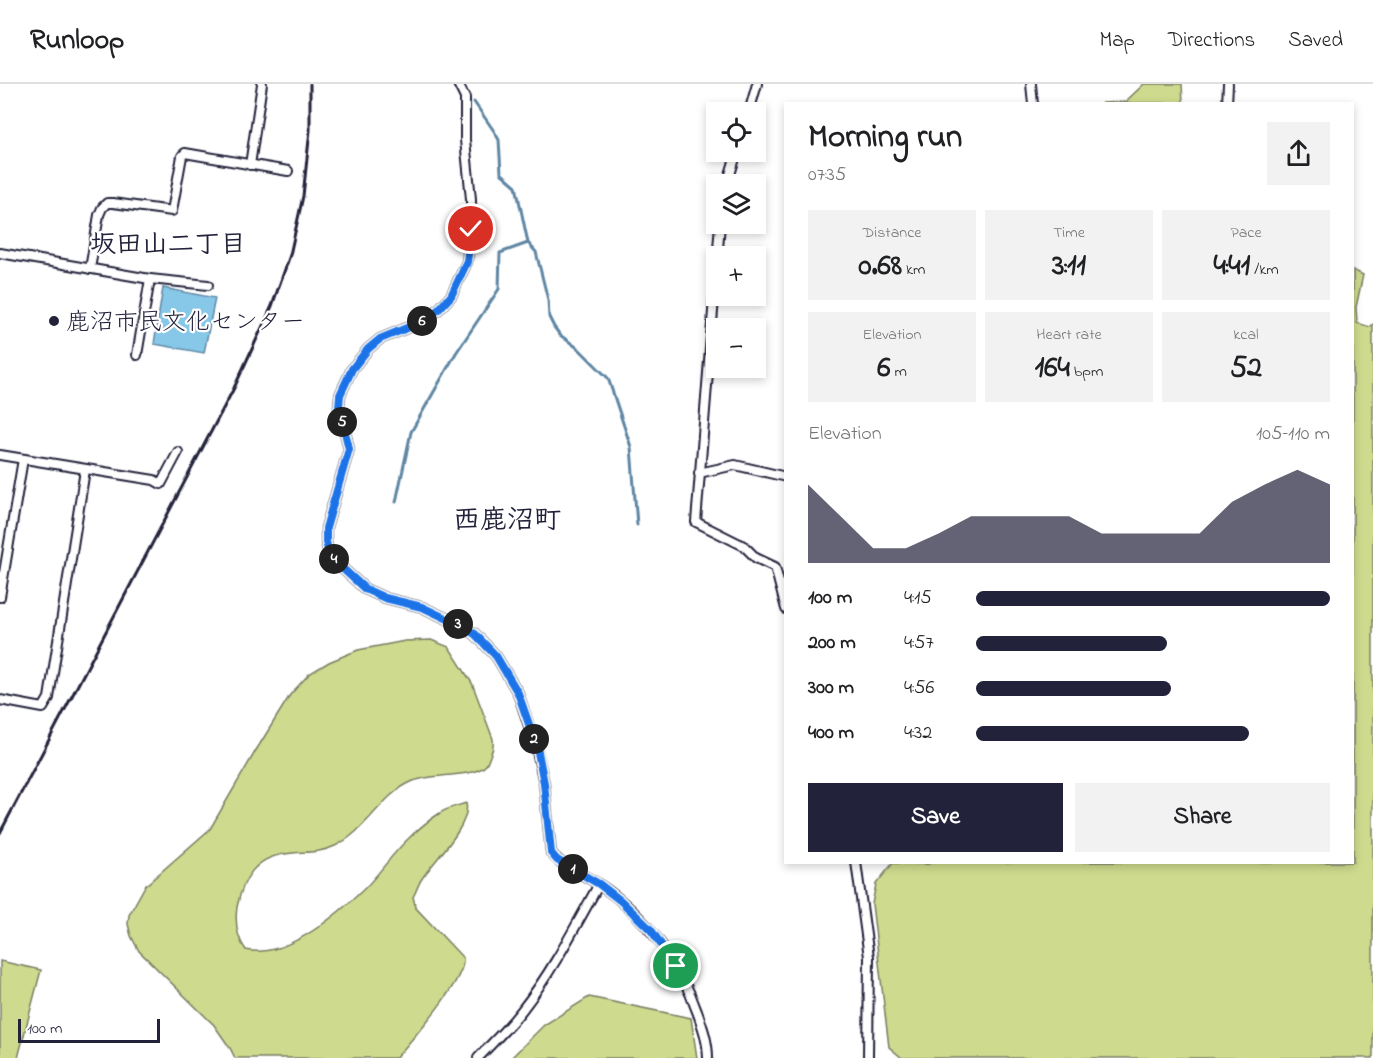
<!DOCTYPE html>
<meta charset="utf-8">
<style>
body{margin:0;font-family:"Indie Flower","Klee One",sans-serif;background:#f2f2f2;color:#202124;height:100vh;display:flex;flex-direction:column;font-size:22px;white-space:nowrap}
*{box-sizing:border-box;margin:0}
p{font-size:20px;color:#757577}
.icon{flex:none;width:33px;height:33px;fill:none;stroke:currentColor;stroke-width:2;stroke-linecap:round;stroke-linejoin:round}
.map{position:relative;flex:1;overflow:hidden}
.details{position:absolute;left:784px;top:18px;width:570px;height:762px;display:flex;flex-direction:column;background:#fff;border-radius:0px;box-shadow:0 3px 9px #0003}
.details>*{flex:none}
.fabs{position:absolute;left:706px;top:18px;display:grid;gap:12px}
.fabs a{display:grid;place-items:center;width:60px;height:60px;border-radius:0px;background:#fff;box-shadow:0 3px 9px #0003;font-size:30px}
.scale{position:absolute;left:18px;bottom:15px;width:142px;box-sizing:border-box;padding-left:6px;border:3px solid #22223b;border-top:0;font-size:16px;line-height:21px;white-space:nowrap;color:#22223b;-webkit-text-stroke:4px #fff;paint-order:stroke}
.pin{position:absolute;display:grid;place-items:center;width:51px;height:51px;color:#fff;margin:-26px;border:3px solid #fff;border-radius:50%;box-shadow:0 2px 6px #0007}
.km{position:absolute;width:30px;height:30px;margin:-15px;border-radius:50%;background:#222;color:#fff;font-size:16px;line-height:30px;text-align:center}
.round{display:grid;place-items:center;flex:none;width:63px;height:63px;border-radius:0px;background:#f2f2f2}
.overview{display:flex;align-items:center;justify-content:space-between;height:102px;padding:0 24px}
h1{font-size:33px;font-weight:800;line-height:45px}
.figures{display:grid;grid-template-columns:repeat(3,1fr);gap:9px;height:102px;padding:6px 24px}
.figures div{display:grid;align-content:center;border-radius:0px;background:#f2f2f2;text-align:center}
.figures b{font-size:30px;font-weight:800}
.figures small{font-size:16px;font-weight:400}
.figures p{font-size:16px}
.chart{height:168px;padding:12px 24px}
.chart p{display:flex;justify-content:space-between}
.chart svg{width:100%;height:108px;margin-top:6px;fill:#22223b;opacity:.7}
.action{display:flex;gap:12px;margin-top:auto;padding:12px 24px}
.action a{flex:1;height:69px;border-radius:0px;background:#22223b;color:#fff;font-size:24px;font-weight:800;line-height:69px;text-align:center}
.action a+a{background:#f2f2f2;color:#202124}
ul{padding:0 24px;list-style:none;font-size:20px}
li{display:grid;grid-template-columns:96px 72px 1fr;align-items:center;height:45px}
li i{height:15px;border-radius:8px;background:#22223b}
header{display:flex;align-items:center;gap:36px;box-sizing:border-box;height:84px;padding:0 30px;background:#fff;border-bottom:2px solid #e0e0e0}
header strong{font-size:28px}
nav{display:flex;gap:33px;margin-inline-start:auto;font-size:21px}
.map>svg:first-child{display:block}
.green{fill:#ceda8d;stroke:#787e64;stroke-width:1.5}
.water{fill:#87c8e8;stroke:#5f86a3;stroke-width:1.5}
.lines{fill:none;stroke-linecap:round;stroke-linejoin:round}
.stream{stroke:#5f86a3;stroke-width:3}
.minor-casing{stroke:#22223b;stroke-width:12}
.minor{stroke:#fff;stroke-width:8}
.rail{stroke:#22223b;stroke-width:3}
.route-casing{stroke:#fff;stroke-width:12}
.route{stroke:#1a73e8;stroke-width:8}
.poi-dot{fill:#22223b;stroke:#fff;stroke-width:2}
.labels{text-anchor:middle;stroke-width:4.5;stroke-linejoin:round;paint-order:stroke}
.poi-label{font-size:24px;fill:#22223b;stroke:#fff;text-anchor:start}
.neighbourhood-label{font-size:26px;font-weight:bold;fill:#22223b;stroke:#fff}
.quarter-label{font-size:27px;font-weight:bold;fill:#22223b;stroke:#fff}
</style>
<header>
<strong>Runloop</strong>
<nav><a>Map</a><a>Directions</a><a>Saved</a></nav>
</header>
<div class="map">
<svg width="1373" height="974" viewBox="0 0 1373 974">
<rect width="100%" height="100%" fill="#fff"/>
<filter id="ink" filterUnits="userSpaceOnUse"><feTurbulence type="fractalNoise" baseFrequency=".0167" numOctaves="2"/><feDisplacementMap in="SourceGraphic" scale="12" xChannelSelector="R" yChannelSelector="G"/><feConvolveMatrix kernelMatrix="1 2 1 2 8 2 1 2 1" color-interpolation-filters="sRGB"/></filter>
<g filter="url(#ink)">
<!-- green -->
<g class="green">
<polygon points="1144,0 1182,0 1183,19 1101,19 1125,18"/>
<polygon points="1353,186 1363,191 1356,223 1357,239 1370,243 1373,240 1373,974 902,974 889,963 872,820 876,800 893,779 928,780 932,778 1353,778"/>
<path d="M 431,556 L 449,563 L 472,599 L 493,655 C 494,662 493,666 490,672 C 489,675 488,678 486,681 C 475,694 429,689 411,698 C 380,712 366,748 335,762 C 318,770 303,767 285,770 C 255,774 243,794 237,823 C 235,838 236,853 246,866 C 286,875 337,831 365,804 C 380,789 392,770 408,755 C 417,746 429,736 440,729 C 447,724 457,722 466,719 C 472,741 433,777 421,796 C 418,801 416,808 413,813 L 416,824 L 463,874 C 467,895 411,956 396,974 L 235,974 L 230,964 L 214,941 L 139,867 L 131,852 L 128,840 L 129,831 L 145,802 L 210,745 L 255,668 L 290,611 L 309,590 L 329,578 L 358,566 L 405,557 Z"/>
<polygon points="0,877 41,886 18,974 0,974"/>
<polygon points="589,913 691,934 697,974 511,974 544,941"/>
</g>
<!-- water -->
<polygon class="water" points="163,204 215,214 204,269 154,260"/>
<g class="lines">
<!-- stream -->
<g class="stream">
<polyline points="463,0 466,5"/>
<polyline points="474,18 494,47 499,56 501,89 516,102 528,159 536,168 548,216 549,233 554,243 560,251 579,265 608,294 631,363 637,441"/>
<polyline points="396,418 411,348 456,269 499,205 500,169 528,159"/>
</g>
<defs>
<g id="minor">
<path d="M 458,0 L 465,14 L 465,56 L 471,115 L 471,145 L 467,178 L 451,212 L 438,226 L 419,239 L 380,255 L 368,265 L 352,285 L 340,311 L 339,323 L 349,365 L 326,444 L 326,458 L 328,466 L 341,483 L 365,505 L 385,514 L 422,523 L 454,538 L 475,550 L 496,572 L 518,609 L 536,663 L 544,699 L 551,769 C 563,784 584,790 600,801 C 645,831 680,878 698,930 C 703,944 708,958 708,974"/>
<polyline points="1031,0 1033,20"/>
<polyline points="1227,20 1228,0"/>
<polyline points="749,28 757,0"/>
<polyline points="250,81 262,0"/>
<polyline points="727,100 737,68"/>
<polyline points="720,140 696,438 744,462 756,474 775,483 786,525"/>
<polyline points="0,169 150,195 208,201"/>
<polyline points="90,185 99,131 102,124 107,119 113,119 172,127 182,72 185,69 288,87"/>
<polyline points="137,271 150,195"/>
<polyline points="0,371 154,396 161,400 178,368"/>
<polyline points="699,389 735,381 786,393"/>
<polyline points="0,513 23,375"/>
<polyline points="0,616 43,624 49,614 85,386"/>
<polyline points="856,778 869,873 868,974"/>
<path d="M 478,974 C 493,958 509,943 522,926 C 552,888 575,843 599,800"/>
</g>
</defs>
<!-- minor casing -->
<use href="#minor" class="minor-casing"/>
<!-- minor -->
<use href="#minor" class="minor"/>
<!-- rail -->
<polyline class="rail" points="0,749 234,304 272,222 290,171 303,112 310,46 310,0"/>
</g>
</g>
<g class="lines" filter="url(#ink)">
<defs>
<polyline id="route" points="471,145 467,178 451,212 438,226 419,239 380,255 368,265 352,285 347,296 340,311 339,323 349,365 326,444 326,458 328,466 341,483 365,505 385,514 422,523 454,538 475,550 496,572 518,609 537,663 544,699 551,769 557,776 599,800 621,817 651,846 676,882"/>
</defs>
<!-- route casing -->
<use href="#route" class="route-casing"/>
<!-- route -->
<use href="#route" class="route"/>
</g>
<!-- markers -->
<circle class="poi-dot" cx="54" cy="237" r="6"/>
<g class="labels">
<!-- poi labels -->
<g class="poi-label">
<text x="66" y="245">鹿沼市民文化センター</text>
</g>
<!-- neighbourhood labels -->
<g class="neighbourhood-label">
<text x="168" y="168">坂田山二丁目</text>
</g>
<!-- quarter labels -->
<g class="quarter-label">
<text x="507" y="444">西鹿沼町</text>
</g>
</g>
</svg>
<div class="fabs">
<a><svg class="icon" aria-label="locate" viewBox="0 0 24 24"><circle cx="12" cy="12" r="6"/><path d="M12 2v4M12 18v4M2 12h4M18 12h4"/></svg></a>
<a><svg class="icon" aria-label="layers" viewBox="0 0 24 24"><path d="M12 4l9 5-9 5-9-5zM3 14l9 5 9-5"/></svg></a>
<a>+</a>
<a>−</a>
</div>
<div class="scale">100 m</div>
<div class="pin" style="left:676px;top:882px;background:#1e9e55"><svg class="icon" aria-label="arrive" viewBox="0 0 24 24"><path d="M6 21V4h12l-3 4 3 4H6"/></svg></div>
<div class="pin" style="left:471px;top:145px;background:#d93025"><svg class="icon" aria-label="check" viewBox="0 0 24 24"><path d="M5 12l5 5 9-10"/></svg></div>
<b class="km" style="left:573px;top:785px">1</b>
<b class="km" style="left:534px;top:655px">2</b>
<b class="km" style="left:458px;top:540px">3</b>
<b class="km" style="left:334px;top:475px">4</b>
<b class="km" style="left:342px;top:338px">5</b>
<b class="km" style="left:422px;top:237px">6</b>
<section class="details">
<div class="overview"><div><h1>Morning run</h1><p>07:35</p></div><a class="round"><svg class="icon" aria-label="share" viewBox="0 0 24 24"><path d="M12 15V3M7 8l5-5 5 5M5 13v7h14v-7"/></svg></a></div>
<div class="figures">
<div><p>Distance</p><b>0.68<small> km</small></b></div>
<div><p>Time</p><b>3:11</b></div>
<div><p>Pace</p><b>4:41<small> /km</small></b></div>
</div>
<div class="figures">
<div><p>Elevation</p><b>6<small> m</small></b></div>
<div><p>Heart rate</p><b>164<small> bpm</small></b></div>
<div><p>kcal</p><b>52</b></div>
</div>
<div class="chart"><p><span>Elevation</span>105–110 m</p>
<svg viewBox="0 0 160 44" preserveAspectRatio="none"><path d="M0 44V12L10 25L20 38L30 38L40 32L50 25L60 25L70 25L80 25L90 32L100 32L110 32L120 32L130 19L140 12L150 6L160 12V44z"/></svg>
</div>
<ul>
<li><b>100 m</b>4:15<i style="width:100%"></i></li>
<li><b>200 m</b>4:57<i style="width:54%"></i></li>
<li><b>300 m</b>4:56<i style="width:55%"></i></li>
<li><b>400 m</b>4:32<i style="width:77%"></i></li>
</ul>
<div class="action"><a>Save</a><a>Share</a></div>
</section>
</div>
